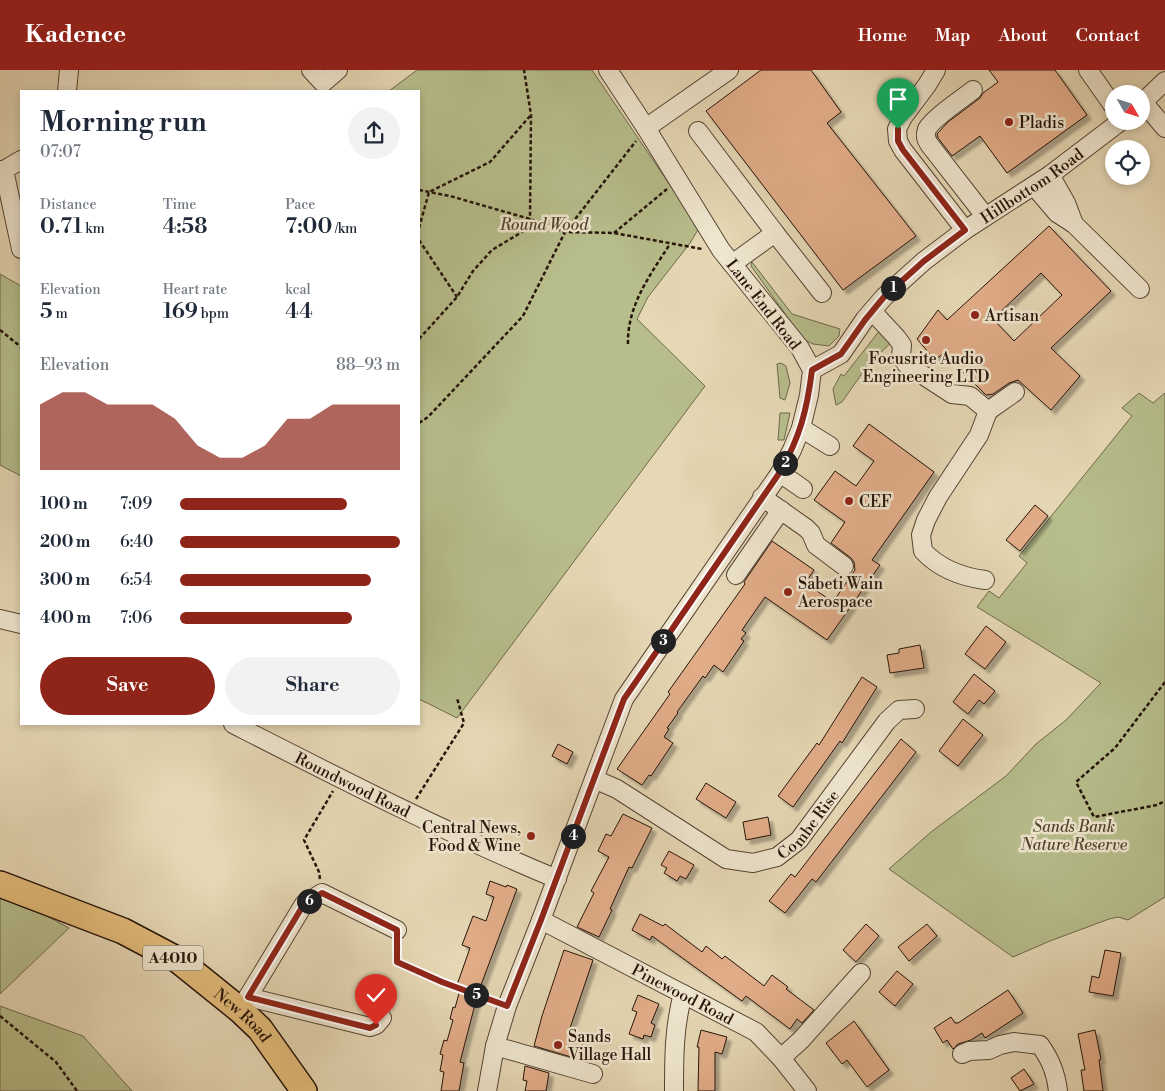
<!DOCTYPE html>
<meta charset="utf-8">
<style>
body{margin:0;font-family:"Libre Bodoni",serif;background:#f2f2f3;color:#1f2937;height:100vh;display:flex;flex-direction:column;font-size:19px;white-space:nowrap}
*{box-sizing:border-box;margin:0}
p{font-size:16px;color:#747a83}
.icon{flex:none;width:28px;height:28px;fill:none;stroke:currentColor;stroke-width:2;stroke-linecap:round;stroke-linejoin:round}
.map{position:relative;flex:1;overflow:hidden}
.panel{position:absolute;left:20px;top:20px;width:400px;height:635px;display:flex;flex-direction:column;background:#fff;border-radius:0px;box-shadow:0 2px 8px #0003}
.panel>*{flex:none}
.needle{width:32px;rotate:129deg}
.controls{position:absolute;left:1105px;top:15px;display:grid;gap:10px}
.controls a{display:grid;place-items:center;width:45px;height:45px;border-radius:50%;background:#fff;box-shadow:0 2px 8px #0003;font-size:25px}
.pin{position:absolute;display:grid;place-items:center;width:42px;height:42px;color:#fff;margin:-51px -21px;border-radius:50% 50% 50% 0;rotate:-45deg;box-shadow:0 0 5px #0007}
.pin .icon{rotate:45deg}
.km{position:absolute;width:25px;height:25px;margin:-12px;border-radius:50%;background:#222;color:#fff;font-size:14px;line-height:25px;text-align:center}
.round{display:grid;place-items:center;flex:none;width:52px;height:52px;border-radius:26px;background:#f2f2f3}
.head{display:flex;align-items:center;justify-content:space-between;height:85px;padding:0 20px}
h1{font-size:28px;font-weight:600;line-height:38px}
.metrics{display:grid;grid-template-columns:repeat(3,1fr);gap:8px;height:85px;padding:5px 20px}
.metrics div{display:grid;align-content:center}
.metrics b{font-size:21px;font-weight:600}
.metrics small{font-size:14px;font-weight:400}
.metrics p{font-size:14px}
.chart{height:140px;padding:10px 20px}
.chart p{display:flex;justify-content:space-between}
.chart svg{width:100%;height:90px;margin-top:5px;fill:#8f2418;opacity:.7}
.cta{display:flex;gap:10px;margin-top:auto;padding:10px 20px}
.cta a{flex:1;height:58px;border-radius:30px;background:#8f2418;color:#fff;font-size:20px;font-weight:600;line-height:58px;text-align:center}
.cta a+a{background:#f2f2f3;color:#1f2937}
ul{padding:0 20px;list-style:none;font-size:16px}
li{display:grid;grid-template-columns:80px 60px 1fr;align-items:center;height:38px}
li i{height:12px;border-radius:6px;background:#8f2418}
header{display:flex;align-items:center;gap:30px;box-sizing:border-box;height:70px;padding:0 25px;background:#8f2418;color:#fff}
header strong{font-size:24px}
nav{display:flex;gap:28px;margin-inline-start:auto;font-size:18px}
.map>svg:first-child{display:block}
.green{fill:#b7be8c;stroke:#6e684b}
.building{fill:#e1ad89;stroke:#26130a;fill-rule:evenodd;filter:url(#shadow)}
.lines{fill:none;stroke-linecap:round;stroke-linejoin:round}
.minor-casing{stroke:#564435;stroke-width:20}
.highway-casing{stroke:#26130a;stroke-width:28}
.path{stroke:#26130a;stroke-width:2.5;stroke-dasharray:4 2.5;stroke-linecap:butt}
.minor{stroke:#efe6cf;stroke-width:18}
.highway{stroke:#e3bc7a;stroke-width:25}
.route-casing{stroke:#fff;stroke-width:10}
.route{stroke:#8f2418;stroke-width:6}
.poi-dot{fill:#8f2418;stroke:#efe6cf;stroke-width:2}
.labels{text-anchor:middle;stroke-width:5;stroke-linejoin:round;paint-order:stroke}
.shield{fill:#efe6cf;stroke:#625245;stroke-width:1}
.shield-label{font-size:15px;font-weight:bold;fill:#26130a}
.poi-label{font-size:16px;fill:#26130a;stroke:#efe6cf;text-anchor:start}
.street-label{font-size:16px;fill:#26130a;stroke:#efe6cf}
.park-label{font-size:16px;font-style:italic;fill:#524631;stroke:#efe6cf}
</style>
<header>
<strong>Kadence</strong>
<nav><a>Home</a><a>Map</a><a>About</a><a>Contact</a></nav>
</header>
<div class="map">
<svg width="1165" height="1021" viewBox="0 0 1165 1021">
<defs>
<filter id="shadow"><feDropShadow dx="4.5" dy="4.5" stdDeviation="1" flood-color="#0004"/></filter>
</defs>
<rect width="100%" height="100%" fill="#e6d8b5"/>
<filter id="stains"><feTurbulence type="fractalNoise" baseFrequency=".004" numOctaves="4"/><feColorMatrix values="0 0 0 0 .2 0 0 0 0 .09 0 0 0 0 .02 0 0 0 .5 -.17"/></filter>
<radialGradient id="worn" r=".72"><stop offset=".6" stop-color="#630" stop-opacity="0"/><stop offset="1" stop-color="#630" stop-opacity=".3"/></radialGradient>
<!-- green -->
<g class="green">
<polygon points="417,0 592,0 699,158 690,173 648,227 637,249 705,316 457,648 419,629 419,21 389,21"/>
<polygon points="752,192 792,244 840,259 839,266 829,276 813,274 803,269 751,196"/>
<polygon points="0,204 21,216 21,406 0,395"/>
<polygon points="880,260 892,272 870,292 842,332 836,335 833,319 841,304 844,306"/>
<polygon points="781,293 786,296 790,313 785,330 780,328 777,294"/>
<polygon points="1139,323 1153,333 1165,323 1165,827 1128,850 1118,847 1109,849 1050,871 1013,887 889,799 931,762 1006,706 1036,674 1066,650 1101,613 977,537 989,521 999,528 1027,493 1019,486 1132,346 1122,338"/>
<polygon points="780,343 790,343 784,370 778,370"/>
<polygon points="0,825 12,827 69,858 0,924"/>
<polygon points="0,936 83,966 132,1021 0,1021"/>
</g>
<!-- building -->
<g class="building">
<polygon points="761,0 811,0 841,42 827,53 916,166 843,220 706,41"/>
<polygon points="989,0 1055,0 1087,45 1007,103 980,66 952,86 938,68 937,64 948,52 980,28 983,23 998,12"/>
<path d="M 1049,156 L 1111,221 L 1051,278 L 1080,306 L 1051,340 L 1018,310 L 1009,313 L 993,324 L 986,325 L 944,283 L 935,290 L 917,269 L 938,240 L 947,250 ZM 1041,203 L 1062,225 L 1014,271 L 993,249 Z"/>
<polygon points="869,354 934,402 872,490 880,495 827,570 765,527 742,560 746,563 741,569 744,571 723,602 714,595 705,608 703,606 677,642 678,643 667,658 669,659 664,667 673,673 651,706 649,705 642,715 617,699 670,624 668,622 745,514 744,512 772,471 814,500 805,513 833,532 855,500 854,492 851,488 831,473 845,452 814,430 835,401 856,416 874,391 853,376"/>
<polygon points="1035,435 1048,446 1020,481 1006,470"/>
<polygon points="986,556 1006,572 985,599 965,584"/>
<polygon points="920,575 924,598 890,603 887,585 899,583 899,579"/>
<polygon points="974,604 995,621 984,634 979,630 968,644 953,632"/>
<polygon points="862,607 877,617 842,673 840,671 793,737 778,726 817,673 819,675"/>
<polygon points="963,649 983,665 958,696 939,681"/>
<polygon points="901,669 916,682 816,812 812,809 785,843 769,831 791,804 795,807"/>
<polygon points="558,674 573,682 567,694 552,686"/>
<polygon points="706,713 736,732 726,748 696,729"/>
<polygon points="623,744 652,758 632,798 629,797 610,839 612,840 599,867 577,857 594,823 591,821 609,787 598,781 606,764 611,766"/>
<polygon points="768,747 771,765 746,770 743,752"/>
<polygon points="669,781 694,795 686,809 680,806 677,811 664,803 667,798 661,795"/>
<polygon points="490,811 506,817 507,815 517,819 478,923 460,992 464,993 459,1021 441,1021 444,1002 440,1001 443,985 440,984 444,970 447,971 453,950 450,949 453,937 455,938 461,916 457,915 470,878 462,875 473,846 486,851 494,827 486,824"/>
<polygon points="640,844 663,856 665,854 702,882 706,876 722,889 725,886 764,916 772,905 788,917 786,919 814,940 802,953 797,949 790,959 746,926 742,931 652,866 650,870 632,860"/>
<polygon points="866,854 879,866 856,892 843,880"/>
<polygon points="927,854 937,866 909,891 898,877"/>
<polygon points="564,880 593,890 568,964 584,968 578,989 534,976 542,946"/>
<polygon points="1105,880 1121,883 1113,926 1089,922 1092,906 1099,908"/>
<polygon points="897,901 913,914 895,936 879,922"/>
<polygon points="1008,920 1023,943 985,968 982,963 971,970 958,974 953,979 947,970 943,973 934,958 951,947 955,953 958,953"/>
<polygon points="638,925 659,934 651,953 655,955 651,967 644,965 643,969 629,964 637,942 632,940"/>
<polygon points="854,951 889,1000 867,1017 847,990 842,994 826,973"/>
<polygon points="701,960 727,967 722,984 715,982 715,1021 698,1021 699,977 697,977"/>
<polygon points="1095,960 1101,989 1099,990 1103,1021 1084,1021 1081,1000 1085,1000 1078,964"/>
<polygon points="525,996 549,1003 546,1021 525,1021 527,1011 523,1010"/>
<polygon points="1024,999 1034,1014 1020,1021 1011,1008"/>
</g>
<g class="lines">
<defs>
<g id="minor">
<polyline points="311,0 323,13 338,0"/>
<polyline points="936,0 927,15 903,47 897,59 898,71 903,80 965,160"/>
<polyline points="1088,0 1114,37"/>
<path d="M 973,20 C 962,29 933,48 927,59 C 925,65 926,70 929,74 L 985,146"/>
<polyline points="67,21 69,0"/>
<polyline points="1143,32 1165,58"/>
<polyline points="1141,34 1165,11"/>
<polyline points="646,58 729,0"/>
<polyline points="698,61 775,163 732,194"/>
<polyline points="0,100 4,100 21,90"/>
<polyline points="4,100 21,179"/>
<polyline points="1050,105 1066,133 1074,154"/>
<polyline points="1034,116 1057,143 1074,154 1140,219"/>
<polyline points="775,163 822,223"/>
<polyline points="872,241 897,268 902,275 901,286 906,294 952,324 970,326 988,341 1015,322"/>
<path id="s1" d="M 812,300 L 841,284 L 865,249 L 884,227 L 924,191 L 965,160 L 1050,105 L 1121,51"/>
<polyline points="801,358 830,376"/>
<polyline points="780,403 803,419"/>
<polyline points="762,427 806,458 811,463 816,475 844,496"/>
<polyline points="736,505 781,440"/>
<path d="M 985,510 C 962,507 939,498 923,481 L 921,465 L 926,450 L 938,427 L 979,365 L 988,341"/>
<polyline points="0,549 21,554"/>
<path id="s2" d="M 233,654 C 339,708 446,763 557,809"/>
<path id="s3" d="M 594,709 L 617,719 L 726,789 L 753,793 L 777,787 L 799,770 L 887,651 L 899,640 L 915,639"/>
<path id="s4" d="M 541,850 L 756,962 L 781,988 L 807,1021"/>
<polyline points="248,927 370,957 376,955 382,948"/>
<polyline points="240,940 304,834 322,823 397,860"/>
<polyline points="495,976 593,1004"/>
<path d="M 962,984 L 969,981 L 989,980 L 1000,975 L 1014,972 L 1040,975 C 1051,990 1056,1003 1058,1021"/>
<polyline points="781,988 801,970 861,903"/>
<polyline points="487,1021 495,976 507,936 541,850 624,629 780,403 792,380 801,358 809,325 812,300 800,278 721,180 646,58 608,0"/>
<path d="M 674,1021 C 674,988 674,956 683,924"/>
</g>
<g id="highway">
<path id="s5" d="M 0,814 L 123,861 L 178,890 L 240,940 L 260,959 L 304,1021"/>
</g>
</defs>
<!-- minor casing -->
<use href="#minor" class="minor-casing"/>
<!-- highway casing -->
<use href="#highway" class="highway-casing"/>
<!-- path -->
<g class="path">
<polyline points="419,120 450,126 530,149 565,162 614,163 702,179"/>
<polyline points="419,158 429,122 490,92 530,46"/>
<polyline points="614,163 667,119"/>
<polyline points="419,170 457,227"/>
<polyline points="0,260 21,277"/>
<polyline points="419,269 457,227 473,201 492,180 522,162 530,149 531,45 524,0"/>
<path d="M 628,274 C 627,236 650,205 670,174"/>
<polyline points="419,353 428,347 523,246 565,162 636,71"/>
<polyline points="1165,612 1115,678 1076,712 1094,747 1157,735 1165,731"/>
<polyline points="416,729 464,653 457,628"/>
<polyline points="320,809 319,802 304,770 333,721"/>
<polyline points="397,874 397,891 442,912 493,931"/>
<polyline points="0,946 56,992 77,1021"/>
</g>
<!-- minor -->
<use href="#minor" class="minor"/>
<!-- highway -->
<use href="#highway" class="highway"/>
</g>
<g class="lines">
<defs>
<path id="route" d="M 376,955 L 370,958 L 248,927 L 304,834 L 322,823 L 397,860 L 397,892 L 442,912 L 507,936 L 541,850 L 624,629 L 780,402 C 800,367 807,340 812,300 L 841,284 L 865,250 L 884,227 L 924,191 L 965,160 L 903,80 L 898,71 L 898,59"/>
</defs>
<!-- route casing -->
<use href="#route" class="route-casing"/>
<!-- route -->
<use href="#route" class="route"/>
</g>
<!-- markers -->
<g class="poi-dot">
<circle cx="1009" cy="52" r="5"/>
<circle cx="975" cy="245" r="5"/>
<circle cx="926" cy="270" r="5"/>
<circle cx="849" cy="431" r="5"/>
<circle cx="788" cy="522" r="5"/>
<circle cx="531" cy="766" r="5"/>
<circle cx="558" cy="975" r="5"/>
</g>
<g class="labels">
<!-- shield labels -->
<rect class="shield" x="143" y="875.5" width="60" height="25" rx="4"/>
<g class="shield-label">
<text x="173" y="893">A4010</text>
</g>
<!-- poi labels -->
<g class="poi-label">
<text x="1019" y="58">Pladis</text>
<text x="985" y="251">Artisan</text>
<text x="926" y="294" text-anchor="middle">Focusrite Audio<tspan x="926" dy="18">Engineering LTD</tspan></text>
<text x="859" y="437">CEF</text>
<text x="798" y="519">Sabeti Wain<tspan x="798" dy="18">Aerospace</tspan></text>
<text x="521" y="763" text-anchor="end">Central News,<tspan x="521" dy="18">Food &amp; Wine</tspan></text>
<text x="568" y="972">Sands<tspan x="568" dy="18">Village Hall</tspan></text>
</g>
<!-- street labels -->
<g class="street-label">
<text dy="6" stroke="none"><textPath href="#s1" startOffset="290">Hillbottom Road</textPath></text>
<text transform="translate(764 234) rotate(52)" y="6">Lane End Road</text>
<text dy="6" stroke="none"><textPath href="#s2" startOffset="134">Roundwood Road</textPath></text>
<text dy="6" stroke="none"><textPath href="#s3" startOffset="252">Combe Rise</textPath></text>
<text dy="6" stroke="none"><textPath href="#s4" startOffset="160">Pinewood Road</textPath></text>
<text dy="6" stroke="none"><textPath href="#s5" startOffset="279">New Road</textPath></text>
</g>
<!-- park labels -->
<g class="park-label">
<text x="544" y="160">Round Wood</text>
<text x="1074" y="762">Sands Bank<tspan x="1074" dy="18">Nature Reserve</tspan></text>
</g>
</g>
<rect width="100%" height="100%" filter="url(#stains)"/>
<rect width="100%" height="100%" fill="url(#worn)"/>
</svg>
<div class="controls">
<a><svg class="needle" viewBox="-14 -14 28 28"><path d="M0-13l5 13h-10z" fill="#e53935"/><path d="M0 13l5-13h-10z" fill="#747a83"/></svg></a>
<a><svg class="icon" aria-label="locate" viewBox="0 0 24 24"><circle cx="12" cy="12" r="6"/><path d="M12 2v4M12 18v4M2 12h4M18 12h4"/></svg></a>
</div>
<div class="pin" style="left:898px;top:59px;background:#1e9e55"><svg class="icon" aria-label="arrive" viewBox="0 0 24 24"><path d="M6 21V4h12l-3 4 3 4H6"/></svg></div>
<div class="pin" style="left:376px;top:955px;background:#d93025"><svg class="icon" aria-label="check" viewBox="0 0 24 24"><path d="M5 12l5 5 9-10"/></svg></div>
<b class="km" style="left:893px;top:218px">1</b>
<b class="km" style="left:785px;top:393px">2</b>
<b class="km" style="left:663px;top:571px">3</b>
<b class="km" style="left:573px;top:766px">4</b>
<b class="km" style="left:476px;top:925px">5</b>
<b class="km" style="left:309px;top:831px">6</b>
<section class="panel">
<div class="head"><div><h1>Morning run</h1><p>07:07</p></div><a class="round"><svg class="icon" aria-label="share" viewBox="0 0 24 24"><path d="M12 15V3M7 8l5-5 5 5M5 13v7h14v-7"/></svg></a></div>
<div class="metrics">
<div><p>Distance</p><b>0.71<small> km</small></b></div>
<div><p>Time</p><b>4:58</b></div>
<div><p>Pace</p><b>7:00<small> /km</small></b></div>
</div>
<div class="metrics">
<div><p>Elevation</p><b>5<small> m</small></b></div>
<div><p>Heart rate</p><b>169<small> bpm</small></b></div>
<div><p>kcal</p><b>44</b></div>
</div>
<div class="chart"><p><span>Elevation</span>88–93 m</p>
<svg viewBox="0 0 160 44" preserveAspectRatio="none"><path d="M0 44V12L10 6L20 6L30 12L40 12L50 12L60 19L70 32L80 38L90 38L100 32L110 19L120 19L130 12L140 12L150 12L160 12V44z"/></svg>
</div>
<ul>
<li><b>100 m</b>7:09<i style="width:76%"></i></li>
<li><b>200 m</b>6:40<i style="width:100%"></i></li>
<li><b>300 m</b>6:54<i style="width:87%"></i></li>
<li><b>400 m</b>7:06<i style="width:78%"></i></li>
</ul>
<div class="cta"><a>Save</a><a>Share</a></div>
</section>
</div>
